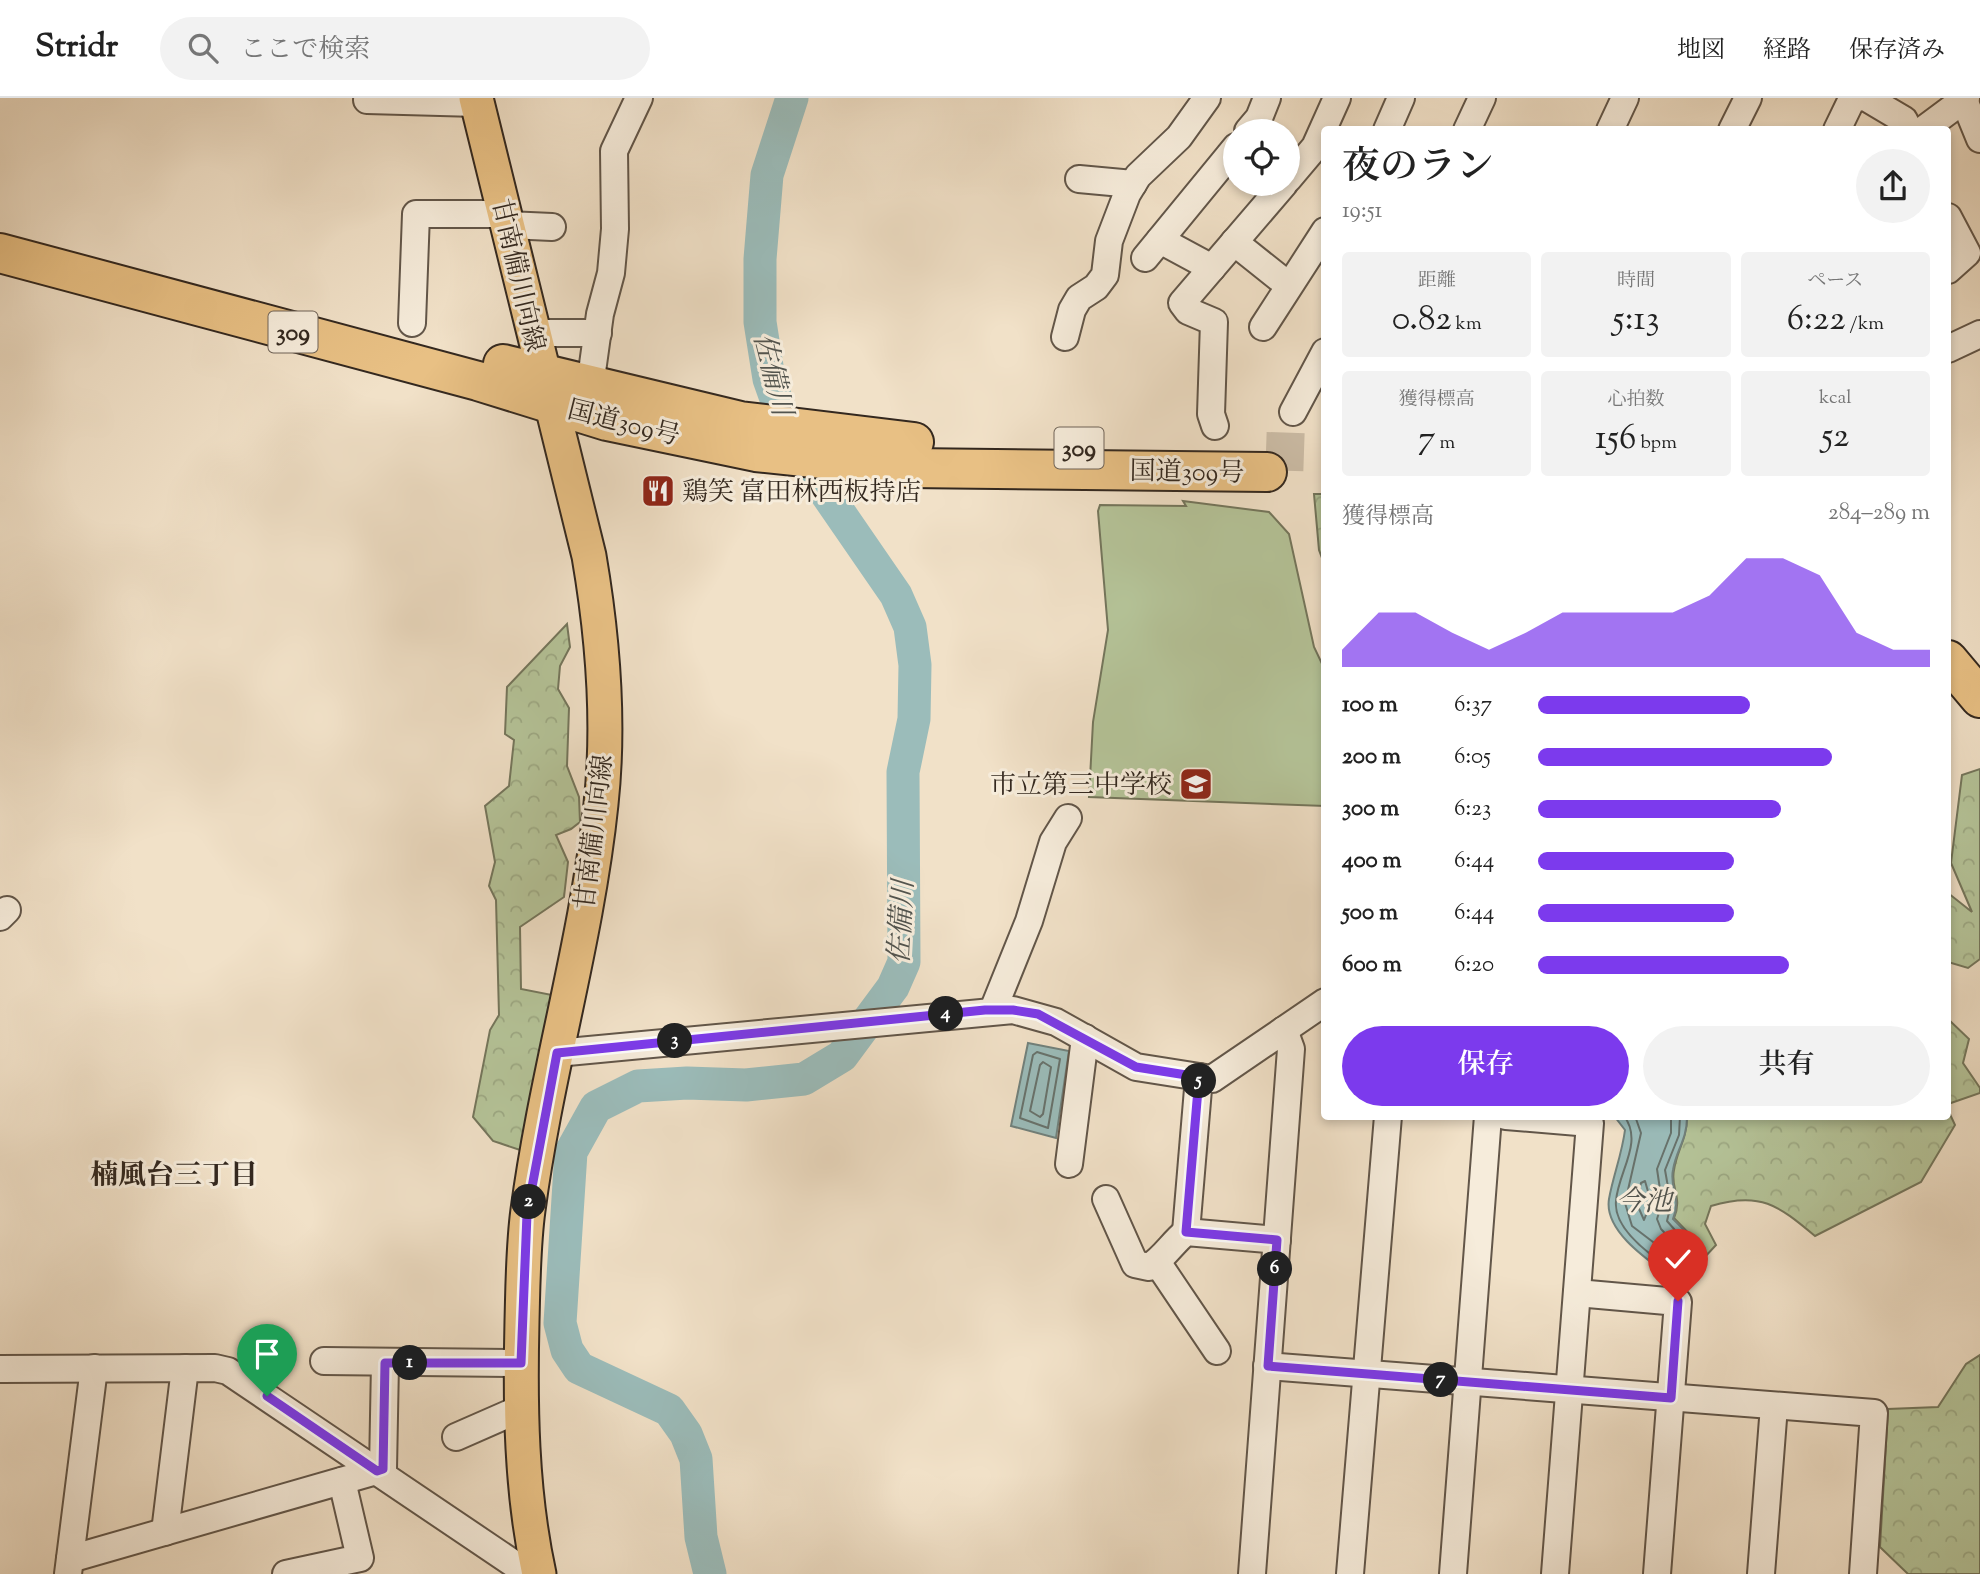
<!DOCTYPE html>
<html lang="ja">
<meta charset="utf-8">
<style>
body{margin:0;font-family:"Sorts Mill Goudy","Noto Serif JP",serif;background:#f2f2f2;color:#222;height:100vh;display:flex;flex-direction:column;font-size:26px;white-space:nowrap}
*{box-sizing:border-box;margin:0}
p{font-size:23px;color:#767676}
.icon{flex:none;width:38px;height:38px;fill:none;stroke:currentColor;stroke-width:2;stroke-linecap:round;stroke-linejoin:round}
.map{position:relative;flex:1;overflow:hidden}
.sheet{position:absolute;left:1321px;top:28px;width:630px;height:994px;display:flex;flex-direction:column;background:#fff;border-radius:7px;box-shadow:0 4px 10px #0003}
.sheet>*{flex:none}
.fabs{position:absolute;left:1223px;top:21px;display:grid;gap:14px}
.fabs a{display:grid;place-items:center;width:77px;height:77px;border-radius:50%;background:#fff;box-shadow:0 4px 10px #0003;font-size:35px}
.pin{position:absolute;display:grid;place-items:center;width:60px;height:60px;color:#fff;margin:-72px -30px;border-radius:50% 50% 50% 0;rotate:-45deg;box-shadow:0 0 7px #0007}
.pin .icon{rotate:45deg}
.km{position:absolute;width:35px;height:35px;margin:-18px;border-radius:50%;background:#222;color:#fff;font-size:19px;line-height:35px;text-align:center}
.round{display:grid;place-items:center;flex:none;width:74px;height:74px;border-radius:37px;background:#f2f2f2}
.headline{display:flex;align-items:center;justify-content:space-between;height:119px;padding:0 21px}
h1{font-size:38px;font-weight:600;line-height:52px}
.stats{display:grid;grid-template-columns:repeat(3,1fr);gap:10px;height:119px;padding:7px 21px}
.stats div{display:grid;align-content:center;border-radius:7px;background:#f2f2f2;text-align:center}
.stats b{font-size:35px;font-weight:600}
.stats small{font-size:19px;font-weight:400}
.stats p{font-size:19px}
.chart{height:196px;padding:14px 21px}
.chart p{display:flex;justify-content:space-between}
.chart svg{width:100%;height:126px;margin-top:7px;fill:#7c3aed;opacity:.7}
.cta{display:flex;gap:14px;margin-top:auto;padding:14px 21px}
.cta a{flex:1;height:80px;border-radius:42px;background:#7c3aed;color:#fff;font-size:28px;font-weight:600;line-height:80px;text-align:center}
.cta a+a{background:#f2f2f2;color:#222}
ul{padding:0 21px;list-style:none;font-size:23px}
li{display:grid;grid-template-columns:112px 84px 1fr;align-items:center;height:52px}
li i{height:18px;border-radius:9px;background:#7c3aed}
header{display:flex;align-items:center;gap:42px;box-sizing:border-box;height:98px;padding:0 35px;background:#fff;border-bottom:2px solid #e0e0e0}
header strong{font-size:33px}
nav{display:flex;gap:38px;margin-inline-start:auto;font-size:24px}
.search{width:490px;height:63px;background:#f2f2f2;display:flex;align-items:center;gap:18px;box-sizing:border-box;padding:0 24px;border-radius:38px;color:#767676;font-size:26px}
.map>svg:first-child{display:block}
.forest{fill:url(#forest-crowns);stroke:#74765c;stroke-width:2}
.green{fill:#b5c499;stroke:#74765c;stroke-width:2}
.water{fill:#9bbcba;stroke:#71817c;stroke-width:2}
.lines{fill:none;stroke-linecap:round;stroke-linejoin:round}
.shore{stroke:#67726c;stroke-width:2}
.river{stroke:#9bbcba;stroke-width:33}
.highway-tunnel{stroke:#cbbca6;stroke-width:38;stroke-dasharray:38 19;stroke-linecap:butt}
.minor-casing{stroke:#625649;stroke-width:30}
.major-casing{stroke:#33281f;stroke-width:37}
.highway-casing{stroke:#33281f;stroke-width:42}
.minor{stroke:#f6ecdb;stroke-width:26}
.major{stroke:#e8c084;stroke-width:33}
.highway{stroke:#e8c084;stroke-width:38}
.route-casing{stroke:#fff;stroke-width:14}
.route{stroke:#7c3aed;stroke-width:9}
.labels{text-anchor:middle;stroke-width:6;stroke-linejoin:round;paint-order:stroke}
.shield{fill:#f6ecdb;stroke:#6e6357;stroke-width:2}
.shield-label{font-size:24px;font-weight:bold;fill:#33281f}
.street-label{font-size:26px;fill:#33281f;stroke:#f6ecdb}
.poi-label{font-size:26px;fill:#33281f;stroke:#f6ecdb;text-anchor:start}
.water-label{font-size:28px;font-style:italic;fill:#52544e;stroke:#f6ecdb}
.neighbourhood-label{font-size:28px;font-weight:bold;fill:#33281f;stroke:#f6ecdb}
</style>
<header>
<strong>Stridr</strong>
<div class="search"><svg class="icon" aria-label="search" viewBox="0 0 24 24"><circle cx="10" cy="10" r="6"/><path d="M15 15l6 6"/></svg>ここで検索</div>
<nav><a>地図</a><a>経路</a><a>保存済み</a></nav>
</header>
<div class="map">
<svg width="1980" height="1476" viewBox="0 0 1980 1476">
<defs>
<pattern id="forest-crowns" width="20" height="18" patternUnits="userSpaceOnUse" patternTransform="scale(1.75)"><rect width="20" height="18" fill="#b5c499"/><path d="M2 6a3 3 0 1 1 6 0M12 15a3 3 0 1 1 6 0" fill="none" stroke="#9ca883"/></pattern>
</defs>
<rect width="100%" height="100%" fill="#f1e1c8"/>
<filter id="stains"><feTurbulence type="fractalNoise" baseFrequency=".00286" numOctaves="4"/><feColorMatrix values="0 0 0 0 .2 0 0 0 0 .09 0 0 0 0 .02 0 0 0 .5 -.17"/></filter>
<radialGradient id="worn" r=".72"><stop offset=".6" stop-color="#630" stop-opacity="0"/><stop offset="1" stop-color="#630" stop-opacity=".3"/></radialGradient>
<!-- forest -->
<g class="forest">
<polygon points="1314,396 1325,396 1325,468 1319,452"/>
<polygon points="567,526 570,549 560,568 558,591 569,610 567,668 579,699 580,724 571,731 556,737 568,764 564,799 520,829 521,891 552,897 549,955 520,1052 493,1043 473,1019 490,932 499,917 496,802 489,788 495,764 485,708 509,688 514,642 505,636 507,589"/>
<polygon points="1980,671 1980,861 1968,870 1948,864 1948,795 1972,814 1951,765 1962,677"/>
<polygon points="1948,921 1969,941 1963,965 1980,990 1980,995 1948,1006"/>
<path d="M 1948,1012 L 1955,1027 L 1921,1084 L 1815,1138 C 1778,1107 1760,1093 1711,1108 L 1705,1126 L 1716,1147 L 1704,1160 L 1695,1159 L 1699,1146 L 1674,1120 C 1683,1099 1670,1090 1674,1072 C 1677,1052 1687,1041 1687,1019 L 1948,1018 Z"/>
<polygon points="1980,1257 1980,1476 1908,1476 1880,1449 1888,1311 1938,1309 1966,1266"/>
</g>
<!-- green -->
<polygon class="green" points="1183,403 1269,414 1289,436 1314,549 1325,572 1325,708 1089,699 1093,624 1108,532 1098,413 1100,407 1186,408"/>
<!-- water -->
<g class="water">
<polygon points="1028,945 1069,953 1056,1040 1011,1028"/>
<path d="M 1615,1019 L 1687,1019 C 1687,1042 1676,1052 1673,1072 C 1669,1090 1682,1099 1673,1121 L 1698,1146 L 1683,1188 C 1659,1169 1603,1137 1609,1101 C 1613,1078 1622,1056 1625,1032 Z"/>
</g>
<g class="lines">
<!-- shore -->
<g class="shore">
<polygon points="1037,954 1060,961 1048,1030 1020,1020 1033,957"/>
<polygon points="1043,964 1051,969 1043,1016 1040,1019 1030,1013 1040,967"/>
<path d="M 1624,1018 C 1644,1044 1618,1074 1616,1103 C 1613,1133 1655,1161 1678,1175 L 1689,1148 L 1667,1123 L 1671,1106 L 1665,1072 L 1679,1037 L 1680,1018"/>
<polyline points="1635,1018 1641,1035 1625,1105 1632,1128 1674,1160 1679,1150 1661,1131 1657,1121 1662,1105 1657,1071 1671,1035 1671,1018"/>
<polygon points="1645,1083 1651,1104 1644,1122 1636,1104 1641,1085"/>
</g>
<!-- river -->
<polyline class="river" points="710,1476 701,1439 696,1361 686,1336 669,1312 579,1270 567,1252 560,1225 571,1054 596,1009 638,988 687,985 746,987 804,981 842,958 893,889 904,864 903,674 914,621 915,567 910,529 896,497 792,346 769,281 760,224 760,161 767,77 792,0"/>
<!-- highway-tunnel -->
<polyline class="highway-tunnel" points="1266,353 1325,355"/>
<defs>
<g id="minor">
<polyline points="1867,0 1904,22 1909,32"/>
<polyline points="367,2 477,5"/>
<polyline points="1964,2 1980,41"/>
<polyline points="1387,32 1401,0"/>
<polyline points="1467,32 1482,0"/>
<polyline points="1610,32 1625,0"/>
<polyline points="1732,32 1748,0"/>
<polyline points="1837,32 1851,3 1857,0"/>
<polyline points="1923,32 1966,0"/>
<polyline points="1248,33 1259,20 1267,0"/>
<polyline points="1079,81 1133,86"/>
<polyline points="1288,81 1315,49 1337,0"/>
<polyline points="1948,119 1967,155 1948,172"/>
<polyline points="507,127 552,129"/>
<polyline points="1160,142 1212,170"/>
<polyline points="1234,144 1288,187"/>
<polyline points="1145,160 1236,49"/>
<polyline points="412,225 416,116 504,116"/>
<polyline points="1263,229 1325,133"/>
<polyline points="532,235 598,235"/>
<polyline points="1065,239 1072,212 1079,200 1096,189 1105,177 1109,143 1127,96 1138,78 1179,39 1207,0"/>
<polyline points="1948,251 1980,236"/>
<polyline points="590,288 600,216 611,175 615,131 614,53 639,0"/>
<polyline points="1293,314 1325,254"/>
<polyline points="1215,328 1211,316 1214,224 1188,213 1182,205 1284,86"/>
<polyline points="0,819 7,812"/>
<polyline points="993,912 1029,823 1053,744 1068,720"/>
<polyline points="557,955 1013,912 1056,924 1136,969 1212,981 1325,904"/>
<polyline points="1506,1018 1590,1025 1555,1476"/>
<polyline points="1069,1066 1085,940"/>
<path d="M 1106,1101 L 1135,1166 L 1149,1169 C 1163,1161 1173,1144 1186,1134 L 1277,1142"/>
<polyline points="1186,1134 1199,979"/>
<polyline points="1157,1164 1217,1253"/>
<polyline points="1577,1195 1678,1204 1657,1476"/>
<polyline points="324,1263 521,1265"/>
<polyline points="1267,1268 1874,1315 1863,1476"/>
<polyline points="0,1271 215,1270 228,1273 523,1472 537,1470"/>
<polyline points="456,1339 522,1310"/>
<polyline points="165,1434 185,1270"/>
<polyline points="70,1461 383,1371 385,1265"/>
<polyline points="68,1476 94,1270"/>
<polyline points="286,1476 360,1460 342,1383"/>
<polyline points="1252,1476 1291,951 1284,932"/>
<polyline points="1350,1476 1388,1018"/>
<polyline points="1453,1476 1488,1018"/>
<polyline points="1761,1476 1774,1308"/>
</g>
<path id="major" d="M 476,0 L 589,458 C 603,540 610,623 601,706 C 587,842 546,976 528,1112 C 523,1149 523,1186 522,1223 C 520,1307 521,1394 539,1476"/>
<g id="highway">
<polyline points="0,155 478,283 607,323 756,354 909,370 1267,374"/>
<polyline points="503,266 740,323 914,344"/>
<polyline points="1948,562 1980,600"/>
</g>
</defs>
<!-- minor casing -->
<use href="#minor" class="minor-casing"/>
<!-- major casing -->
<use href="#major" class="major-casing"/>
<!-- highway casing -->
<use href="#highway" class="highway-casing"/>
<!-- minor -->
<use href="#minor" class="minor"/>
<!-- major -->
<use href="#major" class="major"/>
<!-- highway -->
<use href="#highway" class="highway"/>
</g>
<g class="lines">
<defs>
<polyline id="route" points="267,1298 377,1373 383,1371 385,1265 521,1265 527,1116 557,955 985,912 1013,912 1038,916 1136,969 1199,979 1186,1134 1277,1142 1268,1268 1671,1300 1678,1203"/>
</defs>
<!-- route casing -->
<use href="#route" class="route-casing"/>
<!-- route -->
<use href="#route" class="route"/>
</g>
<!-- icons -->
<defs>
<symbol id="restaurant-square" viewBox="-11 -11 22 22"><rect x="-9" y="-9" width="18" height="18" rx="4" fill="#8f2418" stroke="#f6ecdb"/><path d="M-5-6h1v4h1v-4h1v4h1v-4h1v5L-1.5 .5V6h-2V.5L-5-1ZM5-6V6H3V1.5H1.5Q1.5-4 5-6Z" fill="#fff"/></symbol>
<symbol id="school-square" viewBox="-11 -11 22 22"><rect x="-9" y="-9" width="18" height="18" rx="4" fill="#8f2418" stroke="#f6ecdb"/><path d="M0-5L7-2L0 1L-7-2ZM-4 1L0 2.5L4 1V4Q0 6-4 4Z" fill="#fff"/></symbol>
</defs>
<g fill-rule="evenodd">
<use href="#restaurant-square" x="639" y="374" width="38" height="38"/>
<use href="#school-square" x="1177" y="667" width="38" height="38"/>
</g>
<g class="labels">
<!-- shield labels -->
<g class="shield">
<rect x="268.5" y="213.5" width="49" height="41" rx="5"/>
<rect x="1054.5" y="329.5" width="49" height="41" rx="5"/>
</g>
<g class="shield-label">
<text x="293" y="242">309</text>
<text x="1079" y="358">309</text>
</g>
<!-- street labels -->
<g class="street-label">
<text transform="translate(519 177) rotate(77)" y="9">甘南備川向線</text>
<text transform="translate(624 324) rotate(14)" y="9">国道309号</text>
<text transform="translate(1187 373) rotate(1)" y="9">国道309号</text>
<text transform="translate(593 734) rotate(-83)" y="9">甘南備川向線</text>
</g>
<!-- poi labels -->
<g class="poi-label">
<text x="682" y="402">鶏笑 富田林西板持店</text>
<text x="1172" y="695" text-anchor="end">市立第三中学校</text>
</g>
<!-- water labels -->
<g class="water-label">
<text transform="translate(774 276) rotate(76)" y="10">佐備川</text>
<text transform="translate(900 824) rotate(-87)" y="10">佐備川</text>
<text x="1644" y="1112">今池</text>
</g>
<!-- neighbourhood labels -->
<g class="neighbourhood-label">
<text x="174" y="1086">楠風台三丁目</text>
</g>
</g>
<rect width="100%" height="100%" filter="url(#stains)"/>
<rect width="100%" height="100%" fill="url(#worn)"/>
</svg>
<div class="fabs">
<a><svg class="icon" aria-label="locate" viewBox="0 0 24 24"><circle cx="12" cy="12" r="6"/><path d="M12 2v4M12 18v4M2 12h4M18 12h4"/></svg></a>
</div>
<div class="pin" style="left:267px;top:1298px;background:#1e9e55"><svg class="icon" aria-label="arrive" viewBox="0 0 24 24"><path d="M6 21V4h12l-3 4 3 4H6"/></svg></div>
<div class="pin" style="left:1678px;top:1203px;background:#d93025"><svg class="icon" aria-label="check" viewBox="0 0 24 24"><path d="M5 12l5 5 9-10"/></svg></div>
<b class="km" style="left:410px;top:1265px">1</b>
<b class="km" style="left:529px;top:1104px">2</b>
<b class="km" style="left:675px;top:943px">3</b>
<b class="km" style="left:946px;top:916px">4</b>
<b class="km" style="left:1199px;top:983px">5</b>
<b class="km" style="left:1275px;top:1171px">6</b>
<b class="km" style="left:1441px;top:1282px">7</b>
<section class="sheet">
<div class="headline"><div><h1>夜のラン</h1><p>19:51</p></div><a class="round"><svg class="icon" aria-label="share" viewBox="0 0 24 24"><path d="M12 15V3M7 8l5-5 5 5M5 13v7h14v-7"/></svg></a></div>
<div class="stats">
<div><p>距離</p><b>0.82<small> km</small></b></div>
<div><p>時間</p><b>5:13</b></div>
<div><p>ペース</p><b>6:22<small> /km</small></b></div>
</div>
<div class="stats">
<div><p>獲得標高</p><b>7<small> m</small></b></div>
<div><p>心拍数</p><b>156<small> bpm</small></b></div>
<div><p>kcal</p><b>52</b></div>
</div>
<div class="chart"><p><span>獲得標高</span>284–289 m</p>
<svg viewBox="0 0 160 44" preserveAspectRatio="none"><path d="M0 44V38L10 25L20 25L30 32L40 38L50 32L60 25L70 25L80 25L90 25L100 19L110 6L120 6L130 12L140 32L150 38L160 38V44z"/></svg>
</div>
<ul>
<li><b>100 m</b>6:37<i style="width:54%"></i></li>
<li><b>200 m</b>6:05<i style="width:75%"></i></li>
<li><b>300 m</b>6:23<i style="width:62%"></i></li>
<li><b>400 m</b>6:44<i style="width:50%"></i></li>
<li><b>500 m</b>6:44<i style="width:50%"></i></li>
<li><b>600 m</b>6:20<i style="width:64%"></i></li>
</ul>
<div class="cta"><a>保存</a><a>共有</a></div>
</section>
</div>
